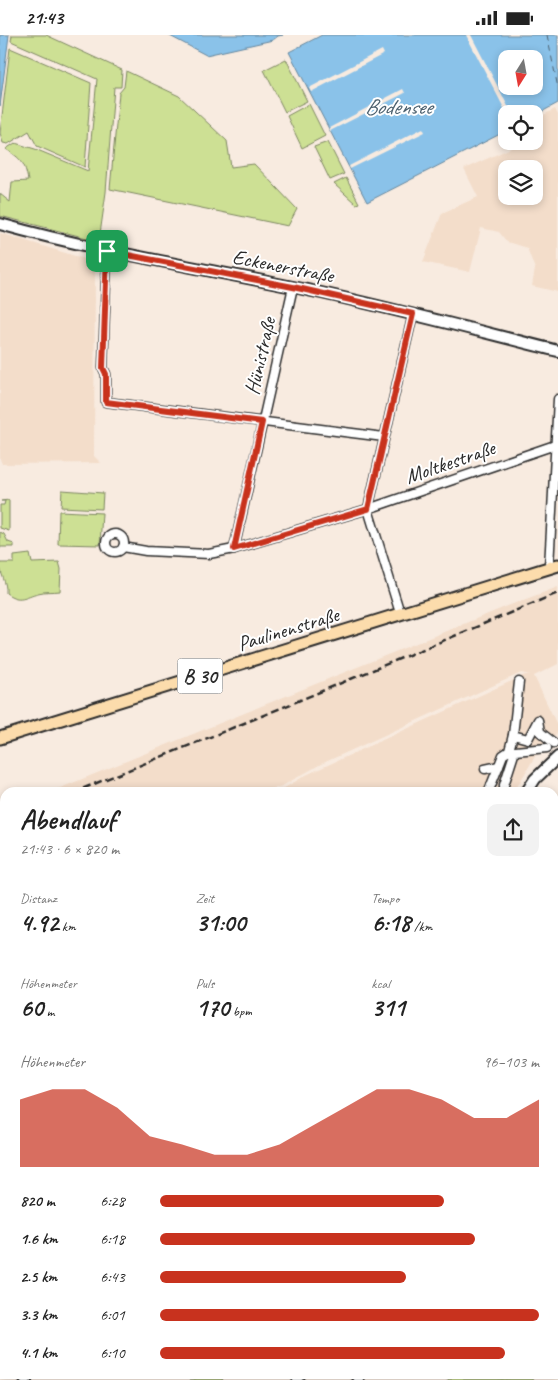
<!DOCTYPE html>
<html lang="de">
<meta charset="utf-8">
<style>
body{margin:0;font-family:Caveat,sans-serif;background:#f2f2f2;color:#222;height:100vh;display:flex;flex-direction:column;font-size:19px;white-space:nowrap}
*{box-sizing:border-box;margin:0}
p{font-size:16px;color:#767676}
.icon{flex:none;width:28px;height:28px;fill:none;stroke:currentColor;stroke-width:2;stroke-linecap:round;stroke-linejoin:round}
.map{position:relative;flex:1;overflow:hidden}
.drawer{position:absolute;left:0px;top:752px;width:559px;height:592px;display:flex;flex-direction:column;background:#fff;border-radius:15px 15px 0 0;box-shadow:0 2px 8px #0003}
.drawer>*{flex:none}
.needle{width:32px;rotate:191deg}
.controls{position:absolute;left:498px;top:15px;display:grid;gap:10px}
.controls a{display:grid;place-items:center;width:45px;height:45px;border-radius:10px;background:#fff;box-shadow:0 2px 8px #0003;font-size:25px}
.pin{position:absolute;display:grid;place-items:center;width:42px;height:42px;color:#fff;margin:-21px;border-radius:10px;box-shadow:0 2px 8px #0006}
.round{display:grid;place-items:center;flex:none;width:52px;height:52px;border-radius:10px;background:#f2f2f2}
.summary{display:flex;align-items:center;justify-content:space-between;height:85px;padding:0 20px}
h1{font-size:28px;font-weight:600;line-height:38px}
.stats{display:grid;grid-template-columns:repeat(3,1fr);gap:8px;height:85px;padding:5px 20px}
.stats div{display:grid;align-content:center}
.stats b{font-size:25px;font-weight:600}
.stats small{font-size:14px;font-weight:400}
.stats p{font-size:14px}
.chart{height:140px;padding:10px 20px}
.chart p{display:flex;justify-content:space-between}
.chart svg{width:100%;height:90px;margin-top:5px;fill:#c8321e;opacity:.7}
ul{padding:0 20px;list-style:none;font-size:16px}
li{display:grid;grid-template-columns:80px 60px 1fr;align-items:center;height:38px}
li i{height:12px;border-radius:6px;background:#c8321e}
.status{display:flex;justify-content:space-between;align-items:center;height:35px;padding:0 25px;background:#fff;direction:ltr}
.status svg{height:14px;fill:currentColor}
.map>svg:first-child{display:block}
.built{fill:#f3ddca;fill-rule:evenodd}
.green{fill:#cde094;stroke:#7c8660}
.water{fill:#8ac2e9;stroke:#64869d;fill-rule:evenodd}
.pier{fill:#f8ebe0}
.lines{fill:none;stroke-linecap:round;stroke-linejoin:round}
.ferry{stroke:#4c606e;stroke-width:1;stroke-dasharray:6 5;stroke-linecap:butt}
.street-casing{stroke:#2b2b2b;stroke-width:11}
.secondary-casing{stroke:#2b2b2b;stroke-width:14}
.primary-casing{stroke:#2b2b2b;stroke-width:15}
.street{stroke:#fff;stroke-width:8}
.secondary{stroke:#fff;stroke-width:10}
.primary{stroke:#fcdcac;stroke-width:11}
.rail{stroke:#2b2b2b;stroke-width:2.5;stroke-dasharray:8 4;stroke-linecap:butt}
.route-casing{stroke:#fff;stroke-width:10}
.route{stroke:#c8321e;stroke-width:6}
.labels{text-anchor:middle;stroke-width:4;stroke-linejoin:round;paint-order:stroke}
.shield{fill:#fff;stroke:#6b6b6b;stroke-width:1}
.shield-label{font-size:20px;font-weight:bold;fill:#2b2b2b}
.street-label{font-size:21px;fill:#2b2b2b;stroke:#fff}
.water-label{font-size:22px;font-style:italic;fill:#4c606e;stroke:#fff}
</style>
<div class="status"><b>21:43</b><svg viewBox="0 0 49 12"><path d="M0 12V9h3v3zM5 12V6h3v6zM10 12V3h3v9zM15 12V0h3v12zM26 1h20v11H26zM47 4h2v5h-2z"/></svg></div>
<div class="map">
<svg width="558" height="1345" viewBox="0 0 558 1345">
<rect width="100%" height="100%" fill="#f8ebe0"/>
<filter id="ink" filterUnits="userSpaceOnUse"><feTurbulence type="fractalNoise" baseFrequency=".02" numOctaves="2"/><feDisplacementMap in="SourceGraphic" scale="10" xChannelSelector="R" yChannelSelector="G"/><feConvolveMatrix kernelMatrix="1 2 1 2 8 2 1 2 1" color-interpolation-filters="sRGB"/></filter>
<g filter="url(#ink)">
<!-- built -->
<g class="built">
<path d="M 555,74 L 558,80 L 558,257 L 532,251 L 535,234 L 527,213 L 507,207 L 499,197 L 481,193 L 470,237 L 423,227 L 442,178 L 478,162 L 464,134 L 522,108 L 521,106 L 534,106 L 534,85 ZM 506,134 L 534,134 L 534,161 L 506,161 Z"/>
<polygon points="0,198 95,227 94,421 101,428 2,429 0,424"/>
<polygon points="558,552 558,629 534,641 558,692 558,697 537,718 514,757 272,757 281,755 306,740 525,640 530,640 521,638 321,729 282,751 262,757 48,758 510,570"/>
<polygon points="5,775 5,825 0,827 0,777"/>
<polygon points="0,846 5,865 5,1204 0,1207"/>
</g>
<!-- green -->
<g class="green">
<path d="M 12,0 L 46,0 L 122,35 L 121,52 L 114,52 L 106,157 L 99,206 L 0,181 L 0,159 L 10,167 L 12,147 L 28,146 C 25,127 21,124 6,114 L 15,108 L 35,114 L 88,136 L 97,44 L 11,6 Z"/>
<polygon points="10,13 91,48 85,132 37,111 29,96 8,109 3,108 0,98"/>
<polygon points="286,24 307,66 285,77 264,35"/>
<polygon points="126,36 179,61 227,106 231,132 254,129 297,174 288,191 110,154 119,58 124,52"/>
<polygon points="309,69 325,101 302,113 287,81"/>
<polygon points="328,107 344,139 330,145 314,112"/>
<polygon points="346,143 359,168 356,169 334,149"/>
<polygon points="62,455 103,458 102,474 61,472"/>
<polygon points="9,465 9,496 0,493 0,470 4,470 5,466 1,466"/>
<polygon points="59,476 102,478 100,510 58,509"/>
<polygon points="0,497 4,499 8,507 14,509 14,512 0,512"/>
<path d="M 30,519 L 32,528 L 59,527 L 61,534 L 60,556 C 53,557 45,556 38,558 C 25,561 20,568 6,558 C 7,546 0,541 0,528 L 14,528 L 14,521 Z"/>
<polygon points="554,978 558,982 558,1019 554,1020"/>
<polygon points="554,1209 556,1209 558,1248 554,1264"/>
<polygon points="198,1340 219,1340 223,1345 189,1345"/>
<polygon points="443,1340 534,1340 532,1345 449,1345"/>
</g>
<!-- water -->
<g class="water">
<polygon points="0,0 9,0 0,71"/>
<polygon points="168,0 283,0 278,1 273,5 206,20"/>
<path d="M 322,0 L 558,0 L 558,68 L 534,81 L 534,79 L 506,79 L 506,96 L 367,167 L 289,17 ZM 506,24 L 534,24 L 534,51 L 506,51 Z"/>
</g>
<!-- pier -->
<g class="pier">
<polygon points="466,0 471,0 512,79 507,79"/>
<polygon points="382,15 384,19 311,57 309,53"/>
<polygon points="403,54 405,58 330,96 329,93"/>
<polygon points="423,93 425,97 350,134 349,131"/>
</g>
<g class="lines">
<!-- ferry -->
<polyline class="ferry" points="547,0 558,53"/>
<defs>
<g id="street">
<polyline points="107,216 103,333 106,339 106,367 384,402"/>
<circle cx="115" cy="508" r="9"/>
<polyline points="123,512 146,516 209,519 234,514 368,474 555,410"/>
<polyline points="234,514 293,252"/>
<polyline points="549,532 558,364"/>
<polyline points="400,578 368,474 413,279"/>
<polyline points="513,700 528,704 538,685 540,697 554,708"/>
<polyline points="485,734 499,731"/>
<polyline points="488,758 503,720 509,716 513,700 519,647"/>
<polyline points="504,758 504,750 515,716 547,713"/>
<polyline points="354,1340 359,1345"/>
<polyline points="297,1345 301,1340"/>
</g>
<g id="secondary">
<path d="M 0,189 C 96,216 195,232 293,252 C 382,270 470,294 558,316"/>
<polyline points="526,758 535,744 558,722"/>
<polyline points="554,1188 558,1188"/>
<polyline points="554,1201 558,1201"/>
<polyline points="0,1218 5,1215"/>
<polyline points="0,1251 4,1262 0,1273"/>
<polyline points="0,1302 5,1311"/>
<polyline points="23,1340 26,1345"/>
</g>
<polyline id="primary" points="0,703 558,530"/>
</defs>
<!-- street casing -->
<use href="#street" class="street-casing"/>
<!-- secondary casing -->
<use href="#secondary" class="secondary-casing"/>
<!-- primary casing -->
<use href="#primary" class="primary-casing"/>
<!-- street -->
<use href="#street" class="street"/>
<!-- secondary -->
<use href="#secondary" class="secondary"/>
<!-- primary -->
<use href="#primary" class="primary"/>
<!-- rail -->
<g class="rail">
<polyline points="72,758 269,678 558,558"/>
<polyline points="0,788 5,786"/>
</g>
</g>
</g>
<g class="lines" filter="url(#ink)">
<defs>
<polygon id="route" points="107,216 293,252 413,279 368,474 234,514 262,387 106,367 106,339 103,333"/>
</defs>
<!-- route casing -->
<use href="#route" class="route-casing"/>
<!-- route -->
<use href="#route" class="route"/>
</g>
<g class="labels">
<!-- shield labels -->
<rect class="shield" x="177.5" y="623.5" width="45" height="35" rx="4"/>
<g class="shield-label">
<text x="200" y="648">B 30</text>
</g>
<!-- street labels -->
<g class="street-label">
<text transform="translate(283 231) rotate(11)" y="7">Eckenerstraße</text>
<text transform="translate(260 321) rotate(-77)" y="7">Hünistraße</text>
<text transform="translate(450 427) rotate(-19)" y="7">Moltkestraße</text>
<text transform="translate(288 594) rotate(-17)" y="7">Paulinenstraße</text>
</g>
<!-- water labels -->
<g class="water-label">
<text x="398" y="79">Bodensee</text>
</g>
</g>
</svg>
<div class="controls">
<a><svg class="needle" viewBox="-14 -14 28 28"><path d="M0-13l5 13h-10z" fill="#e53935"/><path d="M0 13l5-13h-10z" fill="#767676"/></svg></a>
<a><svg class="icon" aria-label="locate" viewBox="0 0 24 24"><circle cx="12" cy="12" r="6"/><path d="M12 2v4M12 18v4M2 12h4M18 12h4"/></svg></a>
<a><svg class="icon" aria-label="layers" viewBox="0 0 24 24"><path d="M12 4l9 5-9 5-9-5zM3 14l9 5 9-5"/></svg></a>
</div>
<div class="pin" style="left:107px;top:216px;background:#1e9e55"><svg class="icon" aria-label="arrive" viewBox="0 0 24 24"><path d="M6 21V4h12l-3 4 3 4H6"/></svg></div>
<section class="drawer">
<div class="summary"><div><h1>Abendlauf</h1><p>21:43 · 6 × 820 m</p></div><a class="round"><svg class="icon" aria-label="share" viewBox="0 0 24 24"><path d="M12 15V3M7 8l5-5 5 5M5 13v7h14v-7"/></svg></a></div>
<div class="stats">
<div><p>Distanz</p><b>4.92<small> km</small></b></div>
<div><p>Zeit</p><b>31:00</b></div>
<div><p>Tempo</p><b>6:18<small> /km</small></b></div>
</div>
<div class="stats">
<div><p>Höhenmeter</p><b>60<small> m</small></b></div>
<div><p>Puls</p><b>170<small> bpm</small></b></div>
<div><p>kcal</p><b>311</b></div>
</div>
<div class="chart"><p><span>Höhenmeter</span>96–103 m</p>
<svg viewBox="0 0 160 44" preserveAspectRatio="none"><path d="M0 44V11L10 6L20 6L30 15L40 29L50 33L60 38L70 38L80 33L90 24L100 15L110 6L120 6L130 11L140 20L150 20L160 11V44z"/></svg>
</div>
<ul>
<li><b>820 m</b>6:28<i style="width:75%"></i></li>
<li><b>1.6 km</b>6:18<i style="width:83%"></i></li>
<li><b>2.5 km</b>6:43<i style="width:65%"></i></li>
<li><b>3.3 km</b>6:01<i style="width:100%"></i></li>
<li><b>4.1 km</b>6:10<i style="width:91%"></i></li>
</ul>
</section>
</div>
